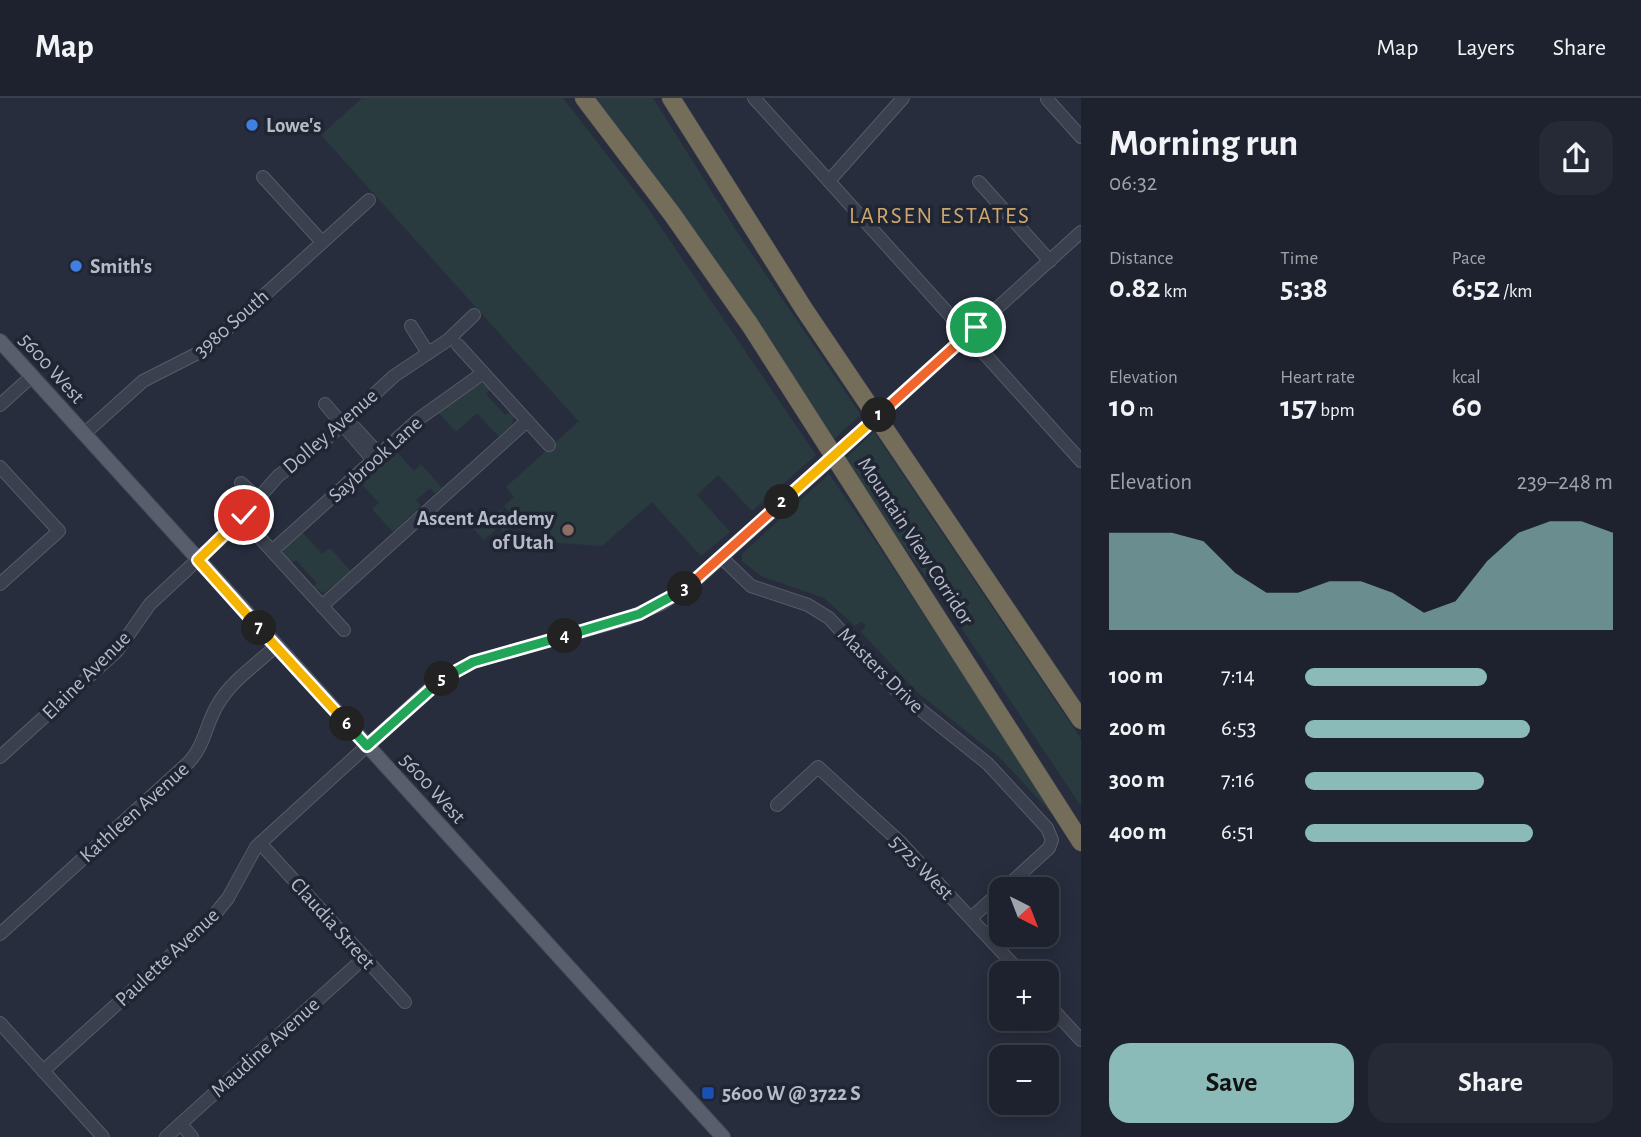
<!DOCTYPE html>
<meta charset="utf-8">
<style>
body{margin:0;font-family:"Alegreya Sans",sans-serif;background:#252a36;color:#f1f3f6;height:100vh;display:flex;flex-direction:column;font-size:26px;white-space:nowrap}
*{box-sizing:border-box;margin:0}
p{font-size:23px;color:#a0a4aa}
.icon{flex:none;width:38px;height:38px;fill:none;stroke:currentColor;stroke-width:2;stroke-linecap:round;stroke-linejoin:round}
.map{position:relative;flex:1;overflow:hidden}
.side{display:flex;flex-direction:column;background:#1d222e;width:560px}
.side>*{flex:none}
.needle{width:46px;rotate:138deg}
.controls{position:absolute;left:989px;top:779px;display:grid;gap:14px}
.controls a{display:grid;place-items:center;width:70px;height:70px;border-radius:14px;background:#1d222e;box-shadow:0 4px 18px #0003,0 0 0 2px #3b3f4a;font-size:35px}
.pin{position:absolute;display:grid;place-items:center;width:60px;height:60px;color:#fff;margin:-30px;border:4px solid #fff;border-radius:50%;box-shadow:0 2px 7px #0007}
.km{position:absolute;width:35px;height:35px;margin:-18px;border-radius:50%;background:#222;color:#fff;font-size:19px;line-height:35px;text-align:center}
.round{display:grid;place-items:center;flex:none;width:74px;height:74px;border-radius:21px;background:#252a36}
.overview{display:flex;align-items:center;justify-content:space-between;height:119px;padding:0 28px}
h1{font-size:38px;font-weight:700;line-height:52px}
.figures{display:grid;grid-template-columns:repeat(3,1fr);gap:10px;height:119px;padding:7px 28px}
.figures div{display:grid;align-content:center}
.figures b{font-size:30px;font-weight:700}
.figures small{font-size:19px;font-weight:400}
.figures p{font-size:19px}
.chart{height:196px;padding:14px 28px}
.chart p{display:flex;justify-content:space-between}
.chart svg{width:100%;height:126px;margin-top:7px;fill:#8bbbb9;opacity:.7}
.primary-button{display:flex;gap:14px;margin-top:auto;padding:14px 28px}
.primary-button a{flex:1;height:80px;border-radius:21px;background:#8bbbb9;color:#111;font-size:28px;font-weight:700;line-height:80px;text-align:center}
.primary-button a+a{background:#252a36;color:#f1f3f6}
ul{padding:0 28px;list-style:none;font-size:23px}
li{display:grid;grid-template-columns:112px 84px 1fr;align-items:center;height:52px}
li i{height:18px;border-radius:9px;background:#8bbbb9}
header{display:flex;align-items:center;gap:42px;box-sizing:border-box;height:98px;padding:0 35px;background:#1d222e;border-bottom:2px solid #3b3f4a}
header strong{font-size:33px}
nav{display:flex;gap:38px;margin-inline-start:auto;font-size:24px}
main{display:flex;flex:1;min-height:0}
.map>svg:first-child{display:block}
.green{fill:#2a3b40}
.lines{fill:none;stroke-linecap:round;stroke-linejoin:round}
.minor-casing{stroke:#565b68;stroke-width:14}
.major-casing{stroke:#444957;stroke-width:16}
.highway-casing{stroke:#434855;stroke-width:19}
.minor{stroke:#3b404e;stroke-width:12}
.major{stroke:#595e6d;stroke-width:14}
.highway{stroke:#736d59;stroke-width:18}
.minor-bridge-casing{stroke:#565b68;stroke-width:14;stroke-linecap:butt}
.minor-bridge{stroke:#3b404e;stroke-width:12}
.split-1-casing{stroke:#fff;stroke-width:14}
.split-2-casing{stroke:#fff;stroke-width:14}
.split-3-casing{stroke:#fff;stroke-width:14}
.split-4-casing{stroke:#fff;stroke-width:14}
.split-5-casing{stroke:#fff;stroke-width:14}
.split-6-casing{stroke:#fff;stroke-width:14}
.split-7-casing{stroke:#fff;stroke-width:14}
.split-8-casing{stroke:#fff;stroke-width:14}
.split-1{stroke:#f0652b;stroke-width:9}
.split-2{stroke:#f5b400;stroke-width:9}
.split-3{stroke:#f0652b;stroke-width:9}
.split-4{stroke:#22a559;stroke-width:9}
.split-5{stroke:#22a559;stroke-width:9}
.split-6{stroke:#22a559;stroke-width:9}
.split-7{stroke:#f5b400;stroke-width:9}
.split-8{stroke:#f5b400;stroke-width:9}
.shop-dot{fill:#3f7fe0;stroke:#202533;stroke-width:2.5}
.education-dot{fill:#8d6e63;stroke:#202533;stroke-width:2.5}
.transit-dot{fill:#1a4fb4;stroke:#202533;stroke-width:2.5}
.labels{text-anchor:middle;stroke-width:7;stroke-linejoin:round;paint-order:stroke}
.poi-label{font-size:21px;font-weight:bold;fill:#b7bbc8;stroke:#202533;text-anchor:start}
.street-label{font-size:21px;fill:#b7bbc8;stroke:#202533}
.neighbourhood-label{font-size:23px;letter-spacing:2px;fill:#cca76f;stroke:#202533}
</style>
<header>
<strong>Map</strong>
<nav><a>Map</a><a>Layers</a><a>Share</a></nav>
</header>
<main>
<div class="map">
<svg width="1081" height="1039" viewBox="0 0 1081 1039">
<rect width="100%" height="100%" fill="#272d3d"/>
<!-- green -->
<g class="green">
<polygon points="362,0 563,0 645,106 816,357 752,413 718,377 697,397 730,434 701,458 652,404 602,448 558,445 527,413 517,422 504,408 514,399 506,389 578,324 580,325 321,37"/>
<polygon points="596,0 653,0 739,137 859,314 860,317 830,345 776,249"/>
<polygon points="482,285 491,291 486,296 505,317 511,313 514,318 512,327 499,339 477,315 456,334 436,312"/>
<polygon points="874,334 1081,641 1081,708 938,495 842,364"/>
<polygon points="393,350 414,373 421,366 442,390 435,395 430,390 416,402 421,408 393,434 372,411 379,405 358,382"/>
<polygon points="829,376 880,450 1057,721 999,659 918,595 861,534 866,528 861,523 855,528 824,500 761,478 742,463 742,456"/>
<polygon points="501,411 513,425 504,434 499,429 484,442 471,428 485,415 491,421"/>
<polygon points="301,433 322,456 330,450 351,473 324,495 313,489 317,485 296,462 290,466 283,457 284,449"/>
</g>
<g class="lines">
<defs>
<g id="minor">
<polyline points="754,0 1081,363"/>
<polyline points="1047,1 1081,39"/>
<polyline points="263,79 322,144"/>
<polyline points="829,83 903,0"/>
<polyline points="979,84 1050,163"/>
<polyline points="411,228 428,255"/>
<polyline points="458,247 549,347"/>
<polyline points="899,299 1081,134"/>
<polyline points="325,306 373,362"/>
<polyline points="0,307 32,278"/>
<polyline points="344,325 355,330 379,356"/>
<polyline points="84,336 143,283 204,252 369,102"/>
<polyline points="0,369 59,433 0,486"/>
<polyline points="241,385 258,400"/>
<polyline points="251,430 344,532"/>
<polyline points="272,453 420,320 483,275"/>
<polyline points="721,459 751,488 808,507 829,520 896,592 988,666 1047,730 1052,742 1049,750 1004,791"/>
<polyline points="322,508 527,323"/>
<polyline points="0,659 117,553 150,506 236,426 278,378 324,343 394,278 448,242 474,217"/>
<polyline points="777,707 818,669 901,745 1021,875"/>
<polyline points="260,745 405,904"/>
<polyline points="971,820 1001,793"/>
<path d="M 0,836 L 189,664 C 205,647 206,625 218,606 C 231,583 257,566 276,548"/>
<polyline points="1046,904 1081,942"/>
<polyline points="0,925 103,1039"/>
<polyline points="43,973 211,821 228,800 256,749 438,583 473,564 626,521 663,505 695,483 814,376"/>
<polyline points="181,1026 192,1039"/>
<polyline points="166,1039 364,860"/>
</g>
<polyline id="major" points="0,243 723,1039"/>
<g id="highway">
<polyline points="584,0 672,116 750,227 1081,744"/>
<polyline points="671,0 804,211 1081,622"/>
</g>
</defs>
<!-- minor casing -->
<use href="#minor" class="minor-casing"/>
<!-- major casing -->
<use href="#major" class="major-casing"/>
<!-- highway casing -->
<use href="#highway" class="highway-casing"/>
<!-- minor -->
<use href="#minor" class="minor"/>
<!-- major -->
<use href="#major" class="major"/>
<!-- highway -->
<use href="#highway" class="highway"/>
<defs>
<polyline id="minor-bridge" points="814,376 899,299"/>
</defs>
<!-- minor-bridge casing -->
<use href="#minor-bridge" class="minor-bridge-casing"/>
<!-- minor-bridge -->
<use href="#minor-bridge" class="minor-bridge"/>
</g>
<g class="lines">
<defs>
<polyline id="split-1" points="879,317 976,229"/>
<polyline id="split-2" points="782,404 879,317"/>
<polyline id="split-3" points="685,491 782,404"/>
<polyline id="split-4" points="565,538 639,516 685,491"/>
<polyline id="split-5" points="442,581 473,564 565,538"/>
<polyline id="split-6" points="347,626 367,648 442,581"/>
<polyline id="split-7" points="259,530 347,626"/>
<polyline id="split-8" points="244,417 198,462 259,530"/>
</defs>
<!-- split-1 casing -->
<use href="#split-1" class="split-1-casing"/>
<!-- split-2 casing -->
<use href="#split-2" class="split-2-casing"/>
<!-- split-3 casing -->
<use href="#split-3" class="split-3-casing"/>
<!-- split-4 casing -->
<use href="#split-4" class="split-4-casing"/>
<!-- split-5 casing -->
<use href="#split-5" class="split-5-casing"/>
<!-- split-6 casing -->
<use href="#split-6" class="split-6-casing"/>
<!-- split-7 casing -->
<use href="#split-7" class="split-7-casing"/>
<!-- split-8 casing -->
<use href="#split-8" class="split-8-casing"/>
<!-- split-1 -->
<use href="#split-1" class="split-1"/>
<!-- split-2 -->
<use href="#split-2" class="split-2"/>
<!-- split-3 -->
<use href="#split-3" class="split-3"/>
<!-- split-4 -->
<use href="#split-4" class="split-4"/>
<!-- split-5 -->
<use href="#split-5" class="split-5"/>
<!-- split-6 -->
<use href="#split-6" class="split-6"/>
<!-- split-7 -->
<use href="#split-7" class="split-7"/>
<!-- split-8 -->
<use href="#split-8" class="split-8"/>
</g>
<!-- markers -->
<g class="shop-dot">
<circle cx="252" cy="27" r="7"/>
<circle cx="76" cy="168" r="7"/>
</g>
<circle class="education-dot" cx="568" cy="432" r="7"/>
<rect class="transit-dot" x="701" y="988" width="14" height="14" rx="3.5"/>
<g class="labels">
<!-- poi labels -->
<g class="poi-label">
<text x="266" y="34">Lowe's</text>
<text x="90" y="175">Smith's</text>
<text x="554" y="427" text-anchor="end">Ascent Academy<tspan x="554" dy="24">of Utah</tspan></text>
<text x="722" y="1002">5600 W @ 3722 S</text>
</g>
<!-- street labels -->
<g class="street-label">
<text transform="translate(231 225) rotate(-41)" y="7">3980 South</text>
<text transform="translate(52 270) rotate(48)" y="7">5600 West</text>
<text transform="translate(330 333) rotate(-41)" y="7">Dolley Avenue</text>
<text transform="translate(375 361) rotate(-42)" y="7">Saybrook Lane</text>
<text transform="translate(916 443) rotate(57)" y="7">Mountain View Corridor</text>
<text transform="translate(881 572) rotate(45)" y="7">Masters Drive</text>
<text transform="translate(86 577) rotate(-45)" y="7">Elaine Avenue</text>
<text transform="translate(433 690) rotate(48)" y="7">5600 West</text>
<text transform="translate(134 714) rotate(-42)" y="7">Kathleen Avenue</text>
<text transform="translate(922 769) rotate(46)" y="7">5725 West</text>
<text transform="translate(333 825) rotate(48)" y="7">Claudia Street</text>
<text transform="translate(167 859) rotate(-43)" y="7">Paulette Avenue</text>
<text transform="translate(265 949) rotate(-42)" y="7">Maudine Avenue</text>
</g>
<!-- neighbourhood labels -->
<g class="neighbourhood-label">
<text x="940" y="125">LARSEN ESTATES</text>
</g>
</g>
</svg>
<div class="controls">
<a><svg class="needle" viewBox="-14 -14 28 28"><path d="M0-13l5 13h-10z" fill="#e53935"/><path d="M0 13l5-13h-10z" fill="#a0a4aa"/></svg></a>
<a>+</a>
<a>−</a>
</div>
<div class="pin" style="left:976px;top:229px;background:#1e9e55"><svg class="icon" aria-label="arrive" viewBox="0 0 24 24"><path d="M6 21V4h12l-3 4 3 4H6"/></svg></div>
<div class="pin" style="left:244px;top:417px;background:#d93025"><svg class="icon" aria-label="check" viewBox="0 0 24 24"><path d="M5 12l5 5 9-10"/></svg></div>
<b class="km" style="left:879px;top:317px">1</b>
<b class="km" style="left:782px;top:404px">2</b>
<b class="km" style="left:685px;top:491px">3</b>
<b class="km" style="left:565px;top:538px">4</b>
<b class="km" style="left:442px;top:581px">5</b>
<b class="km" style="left:347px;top:626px">6</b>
<b class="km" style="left:259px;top:530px">7</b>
</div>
<section class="side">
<div class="overview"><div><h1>Morning run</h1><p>06:32</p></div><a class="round"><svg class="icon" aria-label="share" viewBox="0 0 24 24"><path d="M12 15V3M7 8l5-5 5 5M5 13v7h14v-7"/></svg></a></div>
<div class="figures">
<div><p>Distance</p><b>0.82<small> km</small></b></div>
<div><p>Time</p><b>5:38</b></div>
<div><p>Pace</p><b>6:52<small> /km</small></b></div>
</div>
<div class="figures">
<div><p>Elevation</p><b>10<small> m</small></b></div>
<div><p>Heart rate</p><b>157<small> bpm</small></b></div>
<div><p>kcal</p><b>60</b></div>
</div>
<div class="chart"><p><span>Elevation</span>239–248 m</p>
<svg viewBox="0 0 160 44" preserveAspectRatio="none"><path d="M0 44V10L10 10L20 10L30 13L40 24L50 31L60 31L70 27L80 27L90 31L100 38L110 34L120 20L130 10L140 6L150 6L160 10V44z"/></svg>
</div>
<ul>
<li><b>100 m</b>7:14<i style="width:59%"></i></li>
<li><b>200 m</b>6:53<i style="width:73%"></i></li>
<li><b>300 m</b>7:16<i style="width:58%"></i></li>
<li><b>400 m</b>6:51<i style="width:74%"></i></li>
</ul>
<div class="primary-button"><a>Save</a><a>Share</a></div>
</section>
</main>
